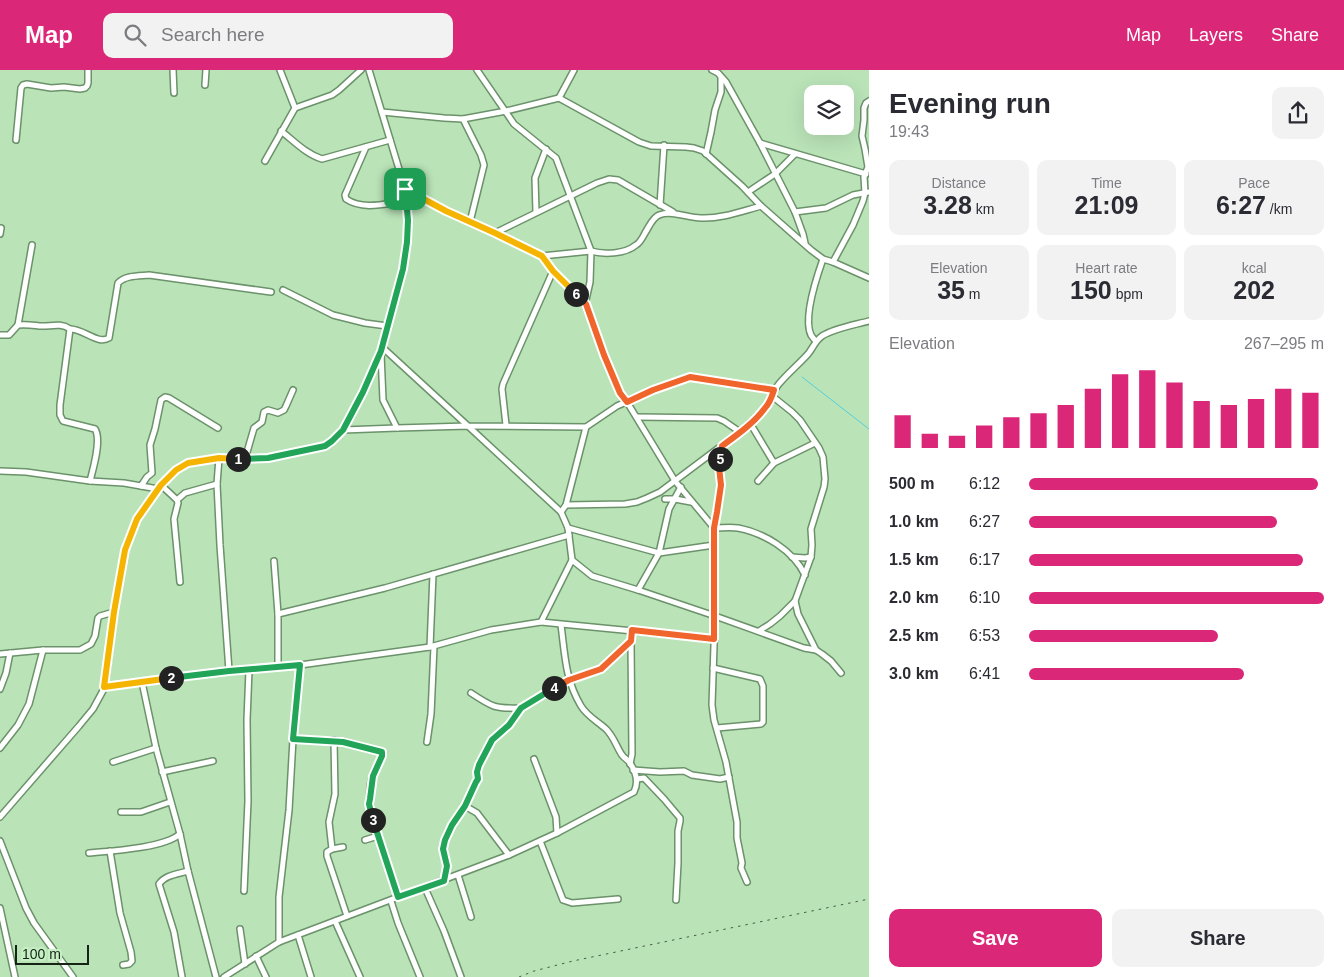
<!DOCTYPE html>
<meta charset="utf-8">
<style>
body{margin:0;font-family:Helvetica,sans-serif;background:#f2f2f3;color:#2b2b33;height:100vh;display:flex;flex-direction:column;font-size:19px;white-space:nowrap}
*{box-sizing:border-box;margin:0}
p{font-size:16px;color:#7c7c81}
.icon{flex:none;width:28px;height:28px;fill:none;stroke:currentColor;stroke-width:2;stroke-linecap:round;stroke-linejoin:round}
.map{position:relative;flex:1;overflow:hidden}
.drawer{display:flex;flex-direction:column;background:#fff;width:475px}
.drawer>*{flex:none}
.buttons{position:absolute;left:804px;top:15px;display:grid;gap:10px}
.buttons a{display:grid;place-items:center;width:50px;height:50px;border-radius:10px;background:#fff;box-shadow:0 5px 20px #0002;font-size:25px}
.scale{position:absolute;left:15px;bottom:12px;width:74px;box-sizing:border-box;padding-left:5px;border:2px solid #152414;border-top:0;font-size:14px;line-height:18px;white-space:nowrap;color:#152414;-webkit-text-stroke:4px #c7f1c5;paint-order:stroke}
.pin{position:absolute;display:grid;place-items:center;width:42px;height:42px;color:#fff;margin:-21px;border-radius:10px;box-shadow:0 2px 8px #0006}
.km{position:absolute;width:25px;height:25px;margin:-12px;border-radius:50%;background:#222;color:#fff;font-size:14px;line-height:25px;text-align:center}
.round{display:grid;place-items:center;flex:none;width:52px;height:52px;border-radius:10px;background:#f2f2f3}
.head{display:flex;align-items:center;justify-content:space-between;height:85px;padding:0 20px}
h1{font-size:28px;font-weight:600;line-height:38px}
.metrics{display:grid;grid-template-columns:repeat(3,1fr);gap:8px;height:85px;padding:5px 20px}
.metrics div{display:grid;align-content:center;border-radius:10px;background:#f2f2f3;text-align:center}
.metrics b{font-size:25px;font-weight:600}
.metrics small{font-size:14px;font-weight:400}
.metrics p{font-size:14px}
.chart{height:140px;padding:10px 20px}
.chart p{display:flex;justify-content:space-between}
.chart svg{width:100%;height:90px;margin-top:5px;stroke:#db2777;stroke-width:6}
.button{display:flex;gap:10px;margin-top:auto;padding:10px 20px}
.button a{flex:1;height:58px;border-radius:10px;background:#db2777;color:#fff;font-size:20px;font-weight:600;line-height:58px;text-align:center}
.button a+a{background:#f2f2f3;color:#2b2b33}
ul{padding:0 20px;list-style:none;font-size:16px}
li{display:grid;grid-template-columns:80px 60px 1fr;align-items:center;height:38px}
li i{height:12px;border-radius:6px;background:#db2777}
header{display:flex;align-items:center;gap:30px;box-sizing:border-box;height:70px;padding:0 25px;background:#db2777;color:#fff}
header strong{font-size:24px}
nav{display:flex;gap:28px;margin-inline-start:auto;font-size:18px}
.search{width:350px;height:45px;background:#f2f2f3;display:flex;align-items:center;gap:12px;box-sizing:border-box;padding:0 18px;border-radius:10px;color:#7c7c81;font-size:19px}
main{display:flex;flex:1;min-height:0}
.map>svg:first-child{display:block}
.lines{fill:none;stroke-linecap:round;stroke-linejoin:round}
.stream{stroke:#53d0dc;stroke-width:1}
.minor-casing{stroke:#6b926a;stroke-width:8}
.minor{stroke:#fff;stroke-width:5}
.rail{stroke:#475e46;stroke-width:1;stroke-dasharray:2.5 5;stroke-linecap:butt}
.split-1-casing{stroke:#fff;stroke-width:10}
.split-2-casing{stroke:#fff;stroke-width:10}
.split-3-casing{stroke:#fff;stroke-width:10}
.split-4-casing{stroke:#fff;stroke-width:10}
.split-5-casing{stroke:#fff;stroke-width:10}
.split-6-casing{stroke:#fff;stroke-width:10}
.split-7-casing{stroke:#fff;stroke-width:10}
.split-1{stroke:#22a559;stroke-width:6}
.split-2{stroke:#f5b400;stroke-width:6}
.split-3{stroke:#22a559;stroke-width:6}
.split-4{stroke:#22a559;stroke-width:6}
.split-5{stroke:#f0652b;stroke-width:6}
.split-6{stroke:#f0652b;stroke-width:6}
.split-7{stroke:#f5b400;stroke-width:6}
</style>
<header>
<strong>Map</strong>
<div class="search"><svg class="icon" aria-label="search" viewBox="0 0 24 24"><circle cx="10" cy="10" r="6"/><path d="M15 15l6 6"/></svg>Search here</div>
<nav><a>Map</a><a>Layers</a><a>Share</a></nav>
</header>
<main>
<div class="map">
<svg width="869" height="907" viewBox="0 0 869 907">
<rect width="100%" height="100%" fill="#bae3b8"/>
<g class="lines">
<!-- stream -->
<polyline class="stream" points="802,307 869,359"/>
<defs>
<g id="minor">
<polyline points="173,0 174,23"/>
<polyline points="477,0 514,54 556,88 591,181 590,212 585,234"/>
<polyline points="712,0 718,3 726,12 760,73 795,142 803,164 805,173"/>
<polyline points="205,15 206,0"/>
<polyline points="559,28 574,0"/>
<polyline points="295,38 332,25 339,20 361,0"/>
<polyline points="382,42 444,48 463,49 506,41 559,28 639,72 651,76 686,77 694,78 703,81 742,116 761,136"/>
<polyline points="463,49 481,85 484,95 470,152"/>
<path d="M 281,61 C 294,71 306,84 322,89 L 390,70"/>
<polyline points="16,70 21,18 23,15 27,14 51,18 64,17 80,19 85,18 87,16 88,13 88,0"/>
<polyline points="760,73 866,104"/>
<path d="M 366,77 L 345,125 L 346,129 C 364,141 387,133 406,131"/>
<polyline points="706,84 711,62 715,40 721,22 721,7"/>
<polyline points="265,91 295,38 280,0"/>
<polyline points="405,119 446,141 495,163 542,186 553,201 585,234 604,285 620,323 627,332 675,411 714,458"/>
<polyline points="748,122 775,104 795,84"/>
<polyline points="660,135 664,75"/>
<polyline points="536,142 535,108 546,79"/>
<polyline points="795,142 826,138 853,125 869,122"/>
<polyline points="495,163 597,113 609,109 618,110 673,142"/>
<polyline points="0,164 1,158"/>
<path d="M 542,186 L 591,181 C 604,185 625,184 636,175 C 640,173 643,167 645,163 C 649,157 652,148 659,145 C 673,140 687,148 701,148 C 721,149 742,141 761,136 L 811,180 L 823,189 L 833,192 L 869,208"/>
<polyline points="833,192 853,155 863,131 865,123 864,107 868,97 865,79 862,66 864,50 864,38 866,33 869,31"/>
<polyline points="283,220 333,245 365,253 387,256"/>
<polyline points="18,255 32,175"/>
<path d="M 0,265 L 9,265 L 18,255 C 26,254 31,255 39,256 C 50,257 60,252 70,259"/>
<path d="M 816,271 C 815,271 811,265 811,265 C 803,248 817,206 823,189"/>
<polyline points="382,277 468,356 586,357"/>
<polyline points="381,284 383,330 397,358 468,356 561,442 568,458 572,490 592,506 638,520 715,546 804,578 816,580 822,584 831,591 841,603"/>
<polyline points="637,347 717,348 724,351 740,362"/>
<polyline points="750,353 774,393"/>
<polyline points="506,355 502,319 503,314 553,201"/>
<polyline points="343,360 397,358"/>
<polyline points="722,376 719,397 721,415 714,458 715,546 712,635 714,650 726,692 737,752 737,768 742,793 741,798 747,812"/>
<polyline points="219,388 217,414 220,475 229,601"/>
<polyline points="245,389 254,358 262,352 264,342 268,340 278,343 284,340 286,336 293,320"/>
<polyline points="0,401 26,402 90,411 124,413 158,419"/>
<path d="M 90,411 C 93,399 102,370 95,359 L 63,351 L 60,345 L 60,335 L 70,259 C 84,259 98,275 109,268 L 118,213 C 126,205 139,206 149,205 L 271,222"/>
<polyline points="758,411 774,393 815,373"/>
<polyline points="161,415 177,430 178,433 174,449 180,512"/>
<polyline points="141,416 147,407 152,403 150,375 155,359 161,330 165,327 169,328 218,358"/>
<polyline points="665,429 675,429 691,432"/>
<polyline points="177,430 185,423 217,414"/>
<polyline points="566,435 586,357 617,336 653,320 690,307 774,320"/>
<path d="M 561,442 L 566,435 L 625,434 L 637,432 L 647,428 L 660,422 L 740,362 C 748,354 758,347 765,338 C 771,331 773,322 778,315 C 787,304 798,295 808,284 C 813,278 815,271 822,266 C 835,258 854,255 869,251"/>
<polyline points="568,458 659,483 714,475"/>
<path d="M 714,458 C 722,458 730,457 738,458 C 764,463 793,480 805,505"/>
<polyline points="792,487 805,488 811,487"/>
<polyline points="274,491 278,544"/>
<polyline points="638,520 659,483 669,439 681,417"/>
<polyline points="795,531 798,544 816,580"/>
<polyline points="541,552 715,569"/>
<polyline points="759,561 770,554 780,546 795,531 811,487 812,475 811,459 824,417 825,409 823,387 819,378 800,350 792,342 772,326"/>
<polyline points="430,577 433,504"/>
<polyline points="0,584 43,580 80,580 91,574 95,566 98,548 100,546 114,542"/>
<polyline points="278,597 278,544 385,518 569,465"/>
<polyline points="713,598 760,609 763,616 763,652 761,654 717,658"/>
<polyline points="142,612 156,678 180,764 188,801 216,907"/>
<polyline points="105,617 229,601 300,595 430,577 491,560 541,552 572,490"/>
<polyline points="0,619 6,603 10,583"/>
<path d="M 471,623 C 492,637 495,639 521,638"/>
<path d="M 293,669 L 343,671 L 382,682 C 382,690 376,697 373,704 C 366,726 371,745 378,766"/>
<polyline points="334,670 335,724 329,752 332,779 327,782 327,786 347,846"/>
<polyline points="427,672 431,644 434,576"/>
<polyline points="0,678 18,655 29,634 43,580"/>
<polyline points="534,689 556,747 557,763"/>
<polyline points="113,692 156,678"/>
<polyline points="630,694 632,684 631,571 632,561"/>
<polyline points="633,700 660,702 684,701 692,705 720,709 729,707"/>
<polyline points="162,702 213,691"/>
<polyline points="637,709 644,708 664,729 680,748 680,751 678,761 678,793 676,830"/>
<polyline points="465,736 477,743 509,785"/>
<polyline points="121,742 141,742 170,732"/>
<polyline points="0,747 79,656 93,639 105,617 114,542 125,480 137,449 161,415 176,400 188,393 219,388 245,389 268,388 325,376 332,371 343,360 363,322 381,281 403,199 407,172 408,150 405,119 369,0"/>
<polyline points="365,770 378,766 379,768 398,827"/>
<polyline points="0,771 26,838 34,853 73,907"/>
<polyline points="540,771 563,830 572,833 618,829"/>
<polyline points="332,779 343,777"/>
<polyline points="110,781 120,843 131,882 132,891 129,894 123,895"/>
<path d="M 89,783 C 111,781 164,778 180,764"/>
<polyline points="458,805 471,847"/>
<polyline points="444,811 447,796 443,779 445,770 452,755 465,736 476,712 477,709 477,702 479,695 492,670 509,655 521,638 569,610 601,599 631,571"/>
<polyline points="425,818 444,861 461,907"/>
<polyline points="244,821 248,731 247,650 249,600"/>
<polyline points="391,831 398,853 420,907"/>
<polyline points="0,838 15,907"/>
<polyline points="335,851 360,907"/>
<polyline points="240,859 245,894"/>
<polyline points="298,865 311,907"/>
<polyline points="279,872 279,827 289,740 293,669 300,595"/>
<polyline points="256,886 266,907"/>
<path d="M 182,907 L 174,862 L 159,814 C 165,805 178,804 188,801"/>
<path d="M 224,907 L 279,872 L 509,785 L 557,763 L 634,722 C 639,712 636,702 630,693 C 628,690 624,688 622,685 C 616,676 614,667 606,659 C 597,651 587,646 581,636 C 565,609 565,585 561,555"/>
</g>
</defs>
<!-- minor casing -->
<use href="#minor" class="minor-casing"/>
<!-- minor -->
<use href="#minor" class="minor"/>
<!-- rail -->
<polyline class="rail" points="519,907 534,901 573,891 869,829"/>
</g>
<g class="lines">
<defs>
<polyline id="split-1" points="238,389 268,388 325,376 332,371 343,360 363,322 381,281 403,199 407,172 408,150 405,119"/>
<polyline id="split-2" points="171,608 104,617 114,542 125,480 137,449 161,415 176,400 188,393 219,388 238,389"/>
<polyline id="split-3" points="171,608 229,601 300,595 293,669 343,672 382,682 382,686 373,706 370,729 369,734 373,750"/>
<polyline id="split-4" points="373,750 398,827 444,811 447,796 443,779 445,770 452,755 465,736 476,712 478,709 477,702 479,695 492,670 509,655 521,638 554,618"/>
<polyline id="split-5" points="554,618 569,610 601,599 631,571 632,560 714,569 714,458 717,442 721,415 719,397 720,389"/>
<path id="split-6" d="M 576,224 L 586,234 L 604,285 L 620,323 L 627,332 L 653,320 L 690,307 L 774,320 C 772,326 770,333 765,338 C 754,353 737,365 722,376 L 720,389"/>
<polyline id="split-7" points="405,119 446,141 495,163 542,186 553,201 576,224"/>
</defs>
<!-- split-1 casing -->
<use href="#split-1" class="split-1-casing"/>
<!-- split-2 casing -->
<use href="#split-2" class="split-2-casing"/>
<!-- split-3 casing -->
<use href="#split-3" class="split-3-casing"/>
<!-- split-4 casing -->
<use href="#split-4" class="split-4-casing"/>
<!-- split-5 casing -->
<use href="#split-5" class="split-5-casing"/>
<!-- split-6 casing -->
<use href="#split-6" class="split-6-casing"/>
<!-- split-7 casing -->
<use href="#split-7" class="split-7-casing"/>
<!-- split-1 -->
<use href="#split-1" class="split-1"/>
<!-- split-2 -->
<use href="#split-2" class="split-2"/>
<!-- split-3 -->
<use href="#split-3" class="split-3"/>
<!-- split-4 -->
<use href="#split-4" class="split-4"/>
<!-- split-5 -->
<use href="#split-5" class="split-5"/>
<!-- split-6 -->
<use href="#split-6" class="split-6"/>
<!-- split-7 -->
<use href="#split-7" class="split-7"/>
</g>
</svg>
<div class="buttons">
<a><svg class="icon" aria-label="layers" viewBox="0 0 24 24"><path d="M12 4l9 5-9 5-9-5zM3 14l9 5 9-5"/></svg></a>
</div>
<div class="scale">100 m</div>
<div class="pin" style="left:405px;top:119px;background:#1e9e55"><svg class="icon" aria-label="arrive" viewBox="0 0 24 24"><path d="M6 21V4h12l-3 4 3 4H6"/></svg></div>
<b class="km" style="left:238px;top:389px">1</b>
<b class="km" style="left:171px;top:608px">2</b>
<b class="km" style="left:373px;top:750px">3</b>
<b class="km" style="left:554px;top:618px">4</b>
<b class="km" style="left:720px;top:389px">5</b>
<b class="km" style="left:576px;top:224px">6</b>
</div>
<section class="drawer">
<div class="head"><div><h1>Evening run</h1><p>19:43</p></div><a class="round"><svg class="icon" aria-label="share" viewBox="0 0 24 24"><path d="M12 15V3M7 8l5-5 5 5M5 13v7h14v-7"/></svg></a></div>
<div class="metrics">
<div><p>Distance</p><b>3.28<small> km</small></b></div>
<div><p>Time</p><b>21:09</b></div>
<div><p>Pace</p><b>6:27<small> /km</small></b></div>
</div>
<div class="metrics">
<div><p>Elevation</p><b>35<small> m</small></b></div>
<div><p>Heart rate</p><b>150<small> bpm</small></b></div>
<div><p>kcal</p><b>202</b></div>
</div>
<div class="chart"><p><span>Elevation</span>267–295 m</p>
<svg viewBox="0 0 160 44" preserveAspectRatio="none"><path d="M5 44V28M15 44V37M25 44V38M35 44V33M45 44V29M55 44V27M65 44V23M75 44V15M85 44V8M95 44V6M105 44V12M115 44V21M125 44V23M135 44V20M145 44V15M155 44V17"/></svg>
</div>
<ul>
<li><b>500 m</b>6:12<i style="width:98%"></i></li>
<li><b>1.0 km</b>6:27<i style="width:84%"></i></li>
<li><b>1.5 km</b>6:17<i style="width:93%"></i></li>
<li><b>2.0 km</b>6:10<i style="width:100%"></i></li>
<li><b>2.5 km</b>6:53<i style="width:64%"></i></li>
<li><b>3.0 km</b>6:41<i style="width:73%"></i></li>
</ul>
<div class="button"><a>Save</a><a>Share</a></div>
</section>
</main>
